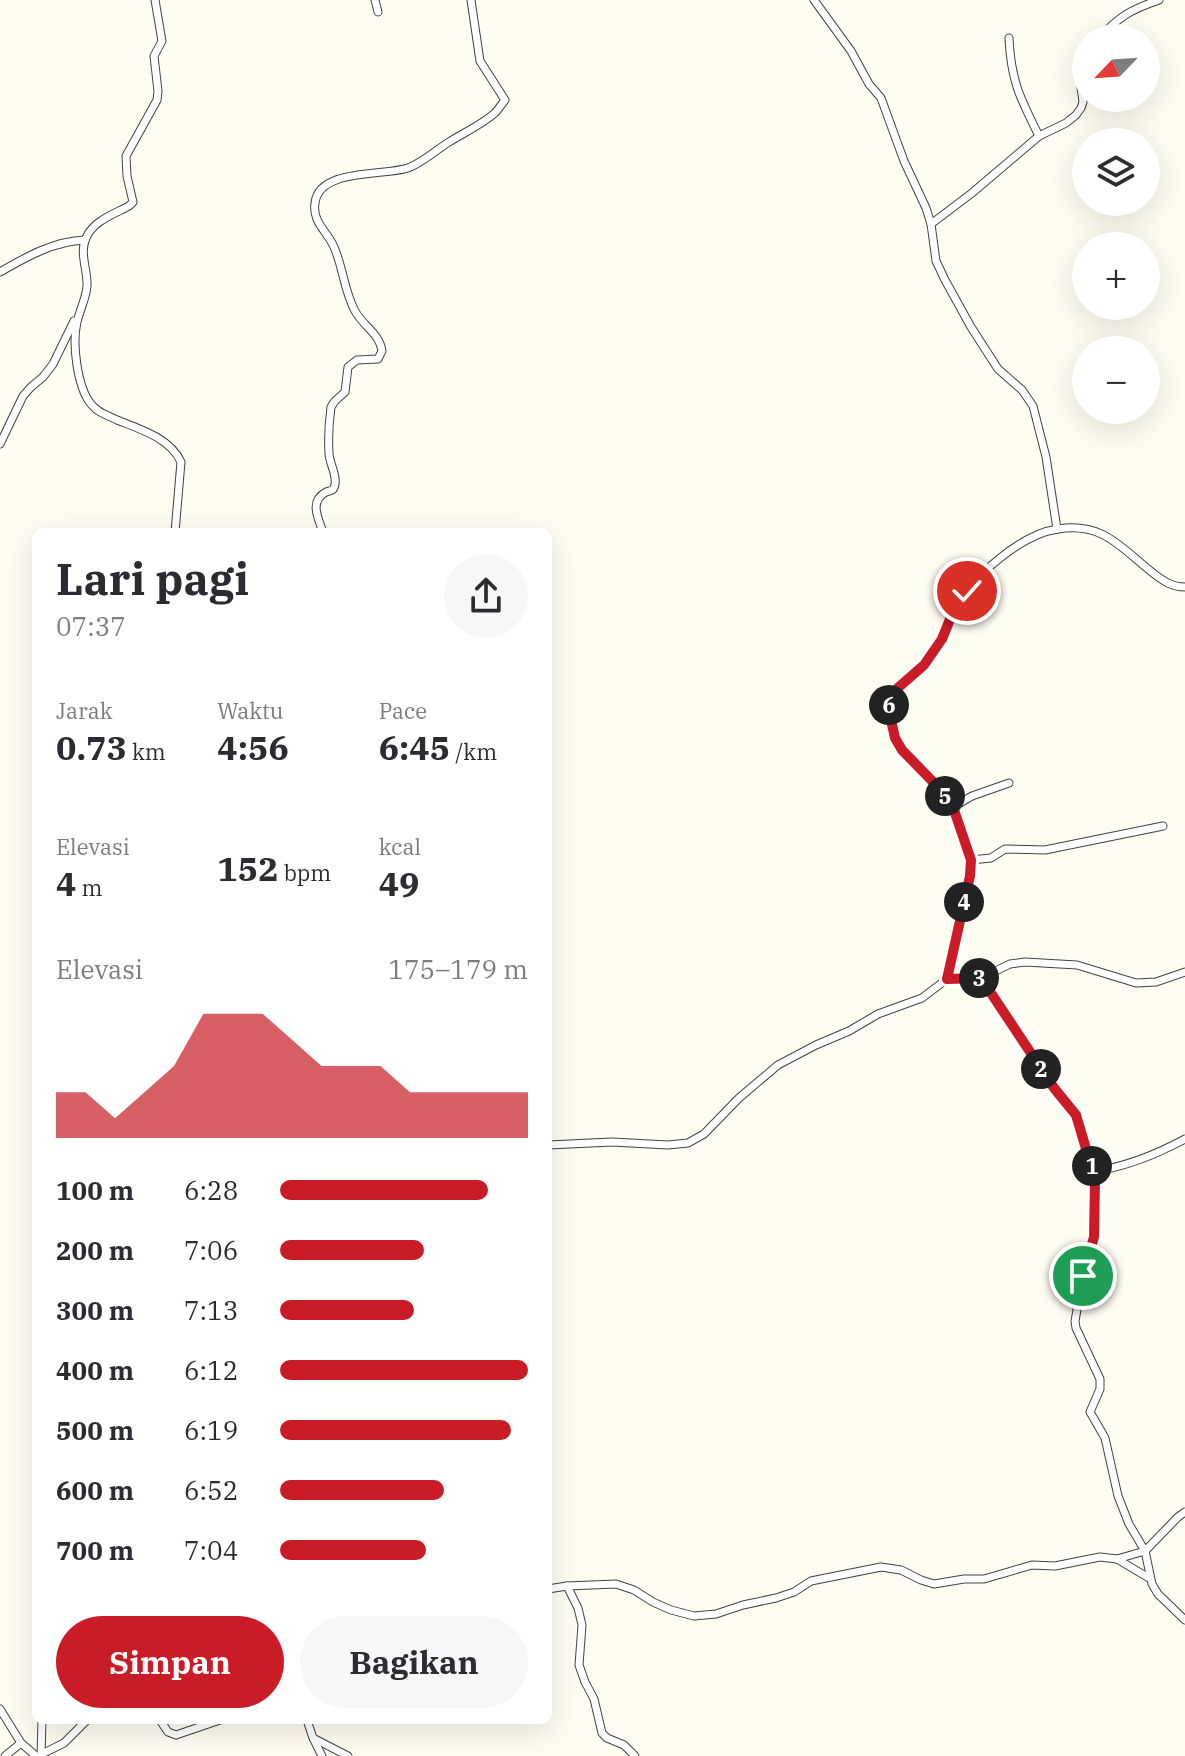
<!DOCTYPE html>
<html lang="id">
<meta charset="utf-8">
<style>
body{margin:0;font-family:"IBM Plex Serif",serif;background:#f7f7f7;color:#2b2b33;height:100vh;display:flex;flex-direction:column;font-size:30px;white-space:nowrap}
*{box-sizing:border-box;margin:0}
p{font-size:26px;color:#7c7c81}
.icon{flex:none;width:44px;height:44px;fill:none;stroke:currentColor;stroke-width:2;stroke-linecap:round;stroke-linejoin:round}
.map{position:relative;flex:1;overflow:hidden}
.sheet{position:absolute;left:32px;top:528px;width:520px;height:1196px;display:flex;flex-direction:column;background:#fff;border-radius:12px;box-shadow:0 8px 32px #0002}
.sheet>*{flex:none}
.needle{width:52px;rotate:245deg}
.tools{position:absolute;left:1072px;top:24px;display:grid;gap:16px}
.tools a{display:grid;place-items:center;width:88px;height:88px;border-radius:50%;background:#fff;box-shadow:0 8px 32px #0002;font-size:40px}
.pin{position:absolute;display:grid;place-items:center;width:68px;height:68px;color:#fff;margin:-34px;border:4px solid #fff;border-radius:50%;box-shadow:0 2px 8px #0007}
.km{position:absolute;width:40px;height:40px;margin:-20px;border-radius:50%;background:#222;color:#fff;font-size:22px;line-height:40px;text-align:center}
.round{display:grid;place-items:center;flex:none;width:84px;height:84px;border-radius:42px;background:#f7f7f7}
.summary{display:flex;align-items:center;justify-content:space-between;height:136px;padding:0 24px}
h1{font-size:44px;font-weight:800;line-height:60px}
.metrics{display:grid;grid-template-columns:repeat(3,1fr);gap:12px;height:136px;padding:8px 24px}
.metrics div{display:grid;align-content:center}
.metrics b{font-size:34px;font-weight:800}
.metrics small{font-size:22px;font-weight:400}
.metrics p{font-size:22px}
.chart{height:224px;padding:16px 24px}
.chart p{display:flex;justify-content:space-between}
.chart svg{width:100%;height:144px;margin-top:8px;fill:#ca1c26;opacity:.7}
.button{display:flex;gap:16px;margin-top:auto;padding:16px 24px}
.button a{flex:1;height:92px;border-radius:48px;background:#ca1c26;color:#fff;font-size:32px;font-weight:800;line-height:92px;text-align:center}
.button a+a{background:#f7f7f7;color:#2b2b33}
ul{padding:0 24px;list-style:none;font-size:26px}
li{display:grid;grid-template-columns:128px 96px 1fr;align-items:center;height:60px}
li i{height:20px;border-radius:10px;background:#ca1c26}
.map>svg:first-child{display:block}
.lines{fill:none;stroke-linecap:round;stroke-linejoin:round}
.street-casing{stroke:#424242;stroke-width:9}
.street{stroke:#fff;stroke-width:7}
.route-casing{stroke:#fff;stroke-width:16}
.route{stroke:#ca1c26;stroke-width:10}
</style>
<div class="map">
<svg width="1185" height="1756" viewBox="0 0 1185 1756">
<rect width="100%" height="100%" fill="#fffcf1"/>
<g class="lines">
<defs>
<g id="street">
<path d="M 155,0 L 162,41 L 154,56 L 158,91 L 157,100 L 126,156 L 127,176 L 133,202 L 129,206 C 114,214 93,221 86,238 C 79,253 88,271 87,286 C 86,299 80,309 77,322 C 72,343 77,387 91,404 C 98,413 107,415 117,420 C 140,429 170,438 181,462 L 175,532"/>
<polyline points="375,0 378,12"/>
<polyline points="814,0 851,51 869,84 881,98 904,161 926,208 931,224 936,261 945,280 971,327 998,369 1022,390 1033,406 1046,457 1057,529"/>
<path d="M 1009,38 C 1011,81 1020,98 1039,136"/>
<path d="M 1099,38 C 1120,16 1130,10 1159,0"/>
<polyline points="931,224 972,193 1039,136 1066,123 1076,115 1081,108 1083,102 1080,80 1086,53"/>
<path d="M 0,272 C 26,257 54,241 85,240"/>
<polyline points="0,444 23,396 31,387 43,377 53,364 74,321"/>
<path d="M 323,532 C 318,518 309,501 326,492 C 332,490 334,491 335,484 C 337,474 329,463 329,453 C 328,438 329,422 331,407 L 335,401 L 345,392 L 348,367 L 357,360 L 378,359 L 382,351 C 380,334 363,326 355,311 C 344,291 343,267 334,247 C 327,231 312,222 315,203 C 319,168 385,176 408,168 C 422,163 436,150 449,142 C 465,132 483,124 496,112 L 505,100 L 480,61 L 471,0"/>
<polyline points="953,807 972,796 1009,783"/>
<polyline points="971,860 991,858 1005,849 1045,850 1163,826"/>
<polyline points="981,978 1054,1088 1076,1115 1094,1171 1094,1237 1083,1276 1075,1321 1076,1328 1100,1379 1100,1389 1090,1412 1105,1438 1118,1496 1129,1524 1145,1551 1152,1584 1158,1594 1185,1620"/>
<polyline points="947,979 981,978 1010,964 1025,962 1077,965 1136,983 1156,982 1185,972"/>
<path d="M 548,1145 L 612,1142 L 668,1145 L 688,1143 L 704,1134 L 739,1098 L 778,1065 L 816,1045 L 849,1031 L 878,1014 L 922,998 L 947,979 L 970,876 C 972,846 959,809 938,787 C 919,768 897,753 891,725 C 881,683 910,685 930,657 C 941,641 945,625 955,609 C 972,577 1021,534 1058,529 C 1103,522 1120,547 1153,573 C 1163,581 1172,587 1185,587"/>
<path d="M 1094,1171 C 1126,1167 1157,1154 1185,1139"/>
<polyline points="1117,1559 1145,1551 1178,1517 1185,1512"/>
<polyline points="567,1586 578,1608 582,1625 579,1665 585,1682 594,1699 602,1733 607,1738 624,1745 635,1756"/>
<polyline points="548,1589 567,1586 616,1584 634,1590 653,1602 671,1610 694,1616 716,1614 743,1605 776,1598 794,1592 811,1581 881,1567 901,1570 921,1580 934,1584 964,1579 984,1579 1032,1565 1055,1566 1100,1557 1117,1559 1149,1578"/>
<polyline points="0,1709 21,1743 36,1756"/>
<polyline points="160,1720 168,1732 176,1735 220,1720"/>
<polyline points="307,1720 313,1738 348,1756"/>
<polyline points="314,1740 322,1756"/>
<polyline points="42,1754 64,1743 87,1720"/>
<polyline points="5,1756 21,1743"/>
<polyline points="41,1756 42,1720"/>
</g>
</defs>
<!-- street casing -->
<use href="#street" class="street-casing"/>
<!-- street -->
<use href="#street" class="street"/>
</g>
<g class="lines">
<defs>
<polyline id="route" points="967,591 953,612 942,639 924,665 892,693 890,699 889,711 895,738 902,750 938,787 953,807 971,860 970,876 947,979 981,978 1054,1088 1076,1115 1095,1179 1094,1237 1083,1276"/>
</defs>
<!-- route casing -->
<use href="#route" class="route-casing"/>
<!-- route -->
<use href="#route" class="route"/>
</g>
</svg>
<div class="tools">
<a><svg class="needle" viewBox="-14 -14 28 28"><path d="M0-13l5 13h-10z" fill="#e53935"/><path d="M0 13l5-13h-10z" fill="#7c7c81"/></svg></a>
<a><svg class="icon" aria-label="layers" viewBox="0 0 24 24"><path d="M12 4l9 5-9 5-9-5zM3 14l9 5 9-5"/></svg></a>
<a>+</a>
<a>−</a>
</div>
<div class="pin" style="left:1083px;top:1276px;background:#1e9e55"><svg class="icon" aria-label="arrive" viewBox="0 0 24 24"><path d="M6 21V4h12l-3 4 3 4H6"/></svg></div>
<div class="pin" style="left:967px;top:591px;background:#d93025"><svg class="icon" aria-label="check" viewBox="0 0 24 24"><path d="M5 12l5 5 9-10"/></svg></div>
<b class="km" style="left:1092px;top:1166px">1</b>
<b class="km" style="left:1041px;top:1069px">2</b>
<b class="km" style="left:979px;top:978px">3</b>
<b class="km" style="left:964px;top:902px">4</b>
<b class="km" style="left:945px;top:796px">5</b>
<b class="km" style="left:889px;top:705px">6</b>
<section class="sheet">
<div class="summary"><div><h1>Lari pagi</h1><p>07:37</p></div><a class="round"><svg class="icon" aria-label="share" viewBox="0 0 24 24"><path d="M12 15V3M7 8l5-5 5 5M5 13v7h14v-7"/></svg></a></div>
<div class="metrics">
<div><p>Jarak</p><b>0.73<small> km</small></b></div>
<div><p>Waktu</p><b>4:56</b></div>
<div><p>Pace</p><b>6:45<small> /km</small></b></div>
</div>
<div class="metrics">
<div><p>Elevasi</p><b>4<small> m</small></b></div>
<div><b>152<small> bpm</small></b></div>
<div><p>kcal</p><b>49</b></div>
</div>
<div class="chart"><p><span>Elevasi</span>175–179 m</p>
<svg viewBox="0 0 160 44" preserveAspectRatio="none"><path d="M0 44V30L10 30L20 38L30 30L40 22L50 6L60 6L70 6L80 14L90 22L100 22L110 22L120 30L130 30L140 30L150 30L160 30V44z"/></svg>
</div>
<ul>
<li><b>100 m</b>6:28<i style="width:84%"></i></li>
<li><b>200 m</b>7:06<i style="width:58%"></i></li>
<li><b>300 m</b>7:13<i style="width:54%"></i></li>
<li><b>400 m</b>6:12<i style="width:100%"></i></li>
<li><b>500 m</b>6:19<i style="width:93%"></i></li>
<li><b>600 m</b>6:52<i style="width:66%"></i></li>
<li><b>700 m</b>7:04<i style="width:59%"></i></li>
</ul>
<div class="button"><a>Simpan</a><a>Bagikan</a></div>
</section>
</div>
